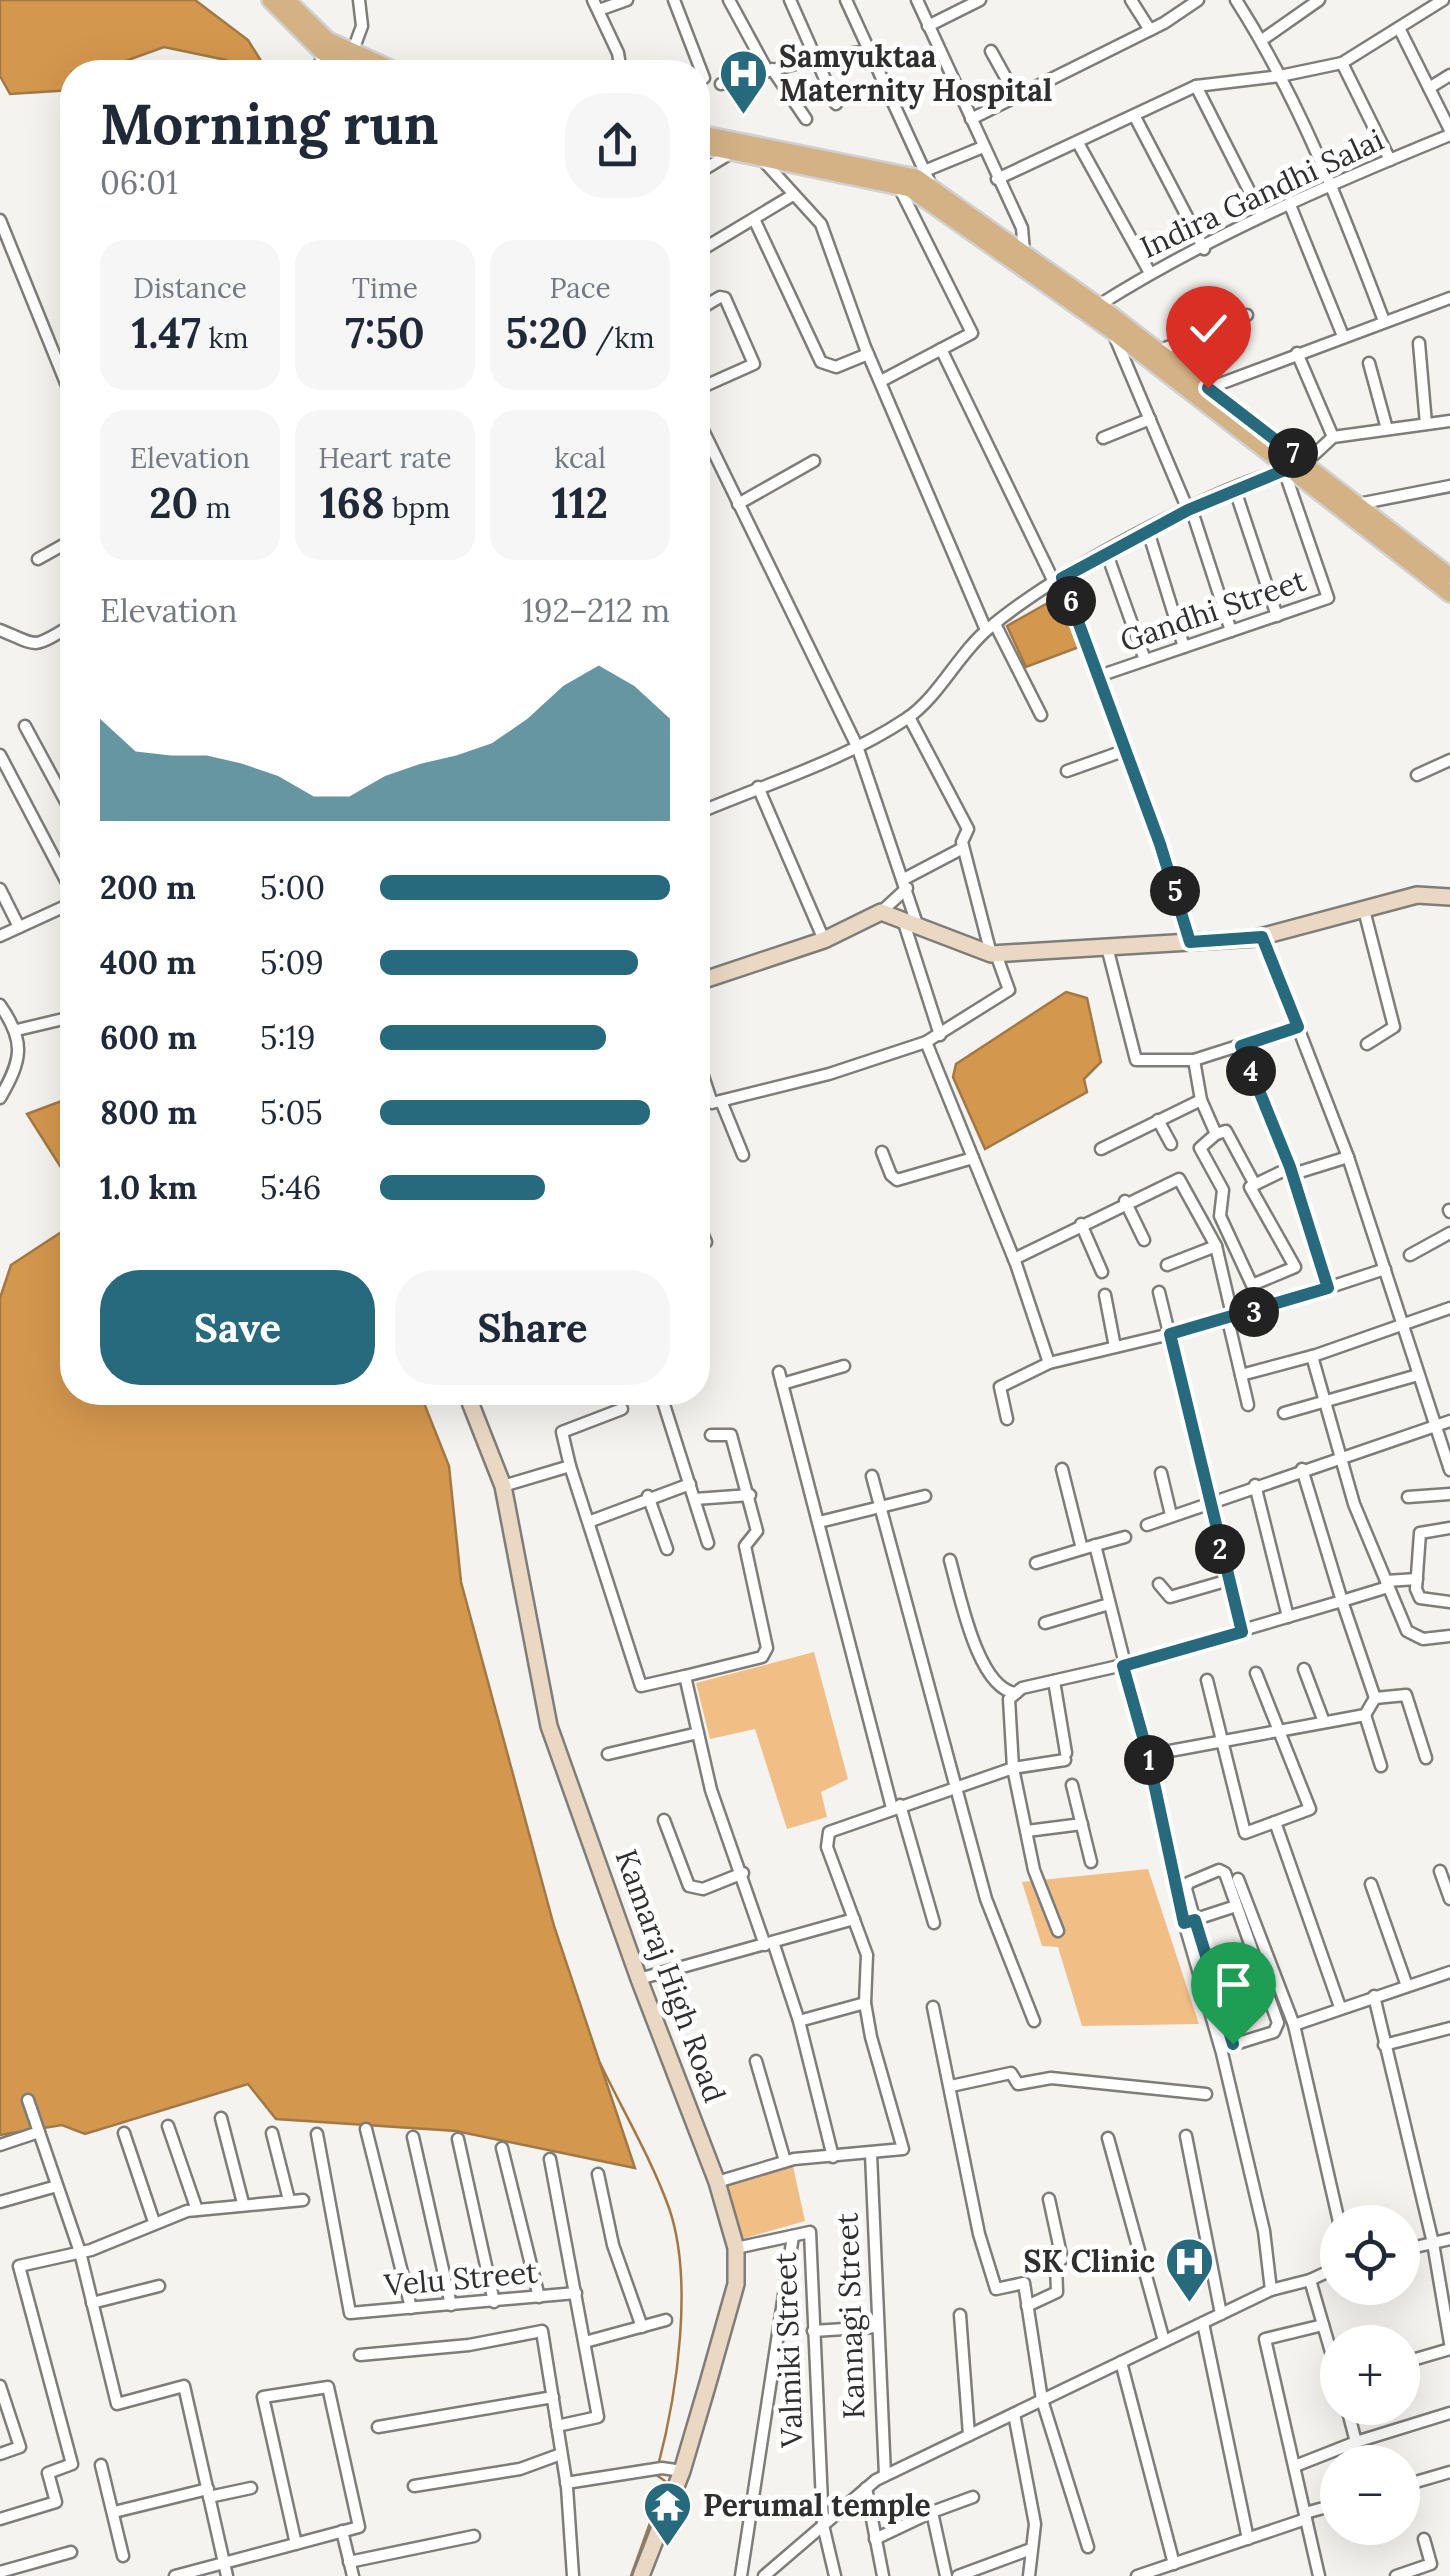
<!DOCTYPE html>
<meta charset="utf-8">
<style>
body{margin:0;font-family:Lora,serif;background:#f6f6f7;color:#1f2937;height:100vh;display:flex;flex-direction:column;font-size:38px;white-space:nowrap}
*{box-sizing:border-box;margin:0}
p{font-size:32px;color:#747a83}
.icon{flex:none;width:55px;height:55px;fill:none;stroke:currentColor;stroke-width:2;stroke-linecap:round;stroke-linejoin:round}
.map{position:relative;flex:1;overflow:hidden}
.drawer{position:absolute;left:60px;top:60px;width:650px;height:1345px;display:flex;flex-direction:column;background:#fff;border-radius:40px;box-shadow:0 10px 40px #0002}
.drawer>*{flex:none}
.buttons{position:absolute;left:1320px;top:2205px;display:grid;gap:20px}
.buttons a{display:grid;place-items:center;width:100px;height:100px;border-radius:50%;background:#fff;box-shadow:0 10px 40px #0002;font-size:50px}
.pin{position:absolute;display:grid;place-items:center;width:85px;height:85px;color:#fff;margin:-102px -42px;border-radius:50% 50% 50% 0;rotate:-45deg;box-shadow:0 0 10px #0007}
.pin .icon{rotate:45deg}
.km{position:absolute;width:50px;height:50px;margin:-25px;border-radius:50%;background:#222;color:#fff;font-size:28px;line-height:50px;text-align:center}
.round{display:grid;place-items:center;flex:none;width:105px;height:105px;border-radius:40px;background:#f6f6f7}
.summary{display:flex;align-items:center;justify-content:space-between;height:170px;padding:0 40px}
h1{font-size:55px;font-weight:800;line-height:75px}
.stats{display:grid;grid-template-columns:repeat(3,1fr);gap:15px;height:170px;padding:10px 40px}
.stats div{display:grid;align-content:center;border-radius:25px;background:#f6f6f7;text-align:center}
.stats b{font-size:42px;font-weight:800}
.stats small{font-size:28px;font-weight:400}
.stats p{font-size:28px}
.chart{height:280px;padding:20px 40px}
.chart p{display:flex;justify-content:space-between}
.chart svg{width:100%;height:180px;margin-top:10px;fill:#286a7d;opacity:.7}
.cta{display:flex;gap:20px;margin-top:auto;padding:20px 40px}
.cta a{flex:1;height:115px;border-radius:40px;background:#286a7d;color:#fff;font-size:40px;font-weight:800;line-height:115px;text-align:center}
.cta a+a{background:#f6f6f7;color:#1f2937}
ul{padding:0 40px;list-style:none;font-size:32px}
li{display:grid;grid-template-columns:160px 120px 1fr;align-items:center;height:75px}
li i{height:25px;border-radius:12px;background:#286a7d}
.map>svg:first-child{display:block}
.green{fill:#f1bf86}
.water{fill:#d4974e;stroke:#a37844;stroke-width:2.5}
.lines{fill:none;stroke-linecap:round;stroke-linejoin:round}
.stream{stroke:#a37844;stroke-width:2.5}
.street-casing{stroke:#7f7d7a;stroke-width:15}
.secondary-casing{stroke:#7f7d7a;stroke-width:20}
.primary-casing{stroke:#d1d1d1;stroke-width:20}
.street{stroke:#fff;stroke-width:10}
.secondary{stroke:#ead8c2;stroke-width:15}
.primary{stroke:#d4b286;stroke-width:15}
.route-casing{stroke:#fff;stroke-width:20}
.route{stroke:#286a7d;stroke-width:12}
.labels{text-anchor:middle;stroke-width:10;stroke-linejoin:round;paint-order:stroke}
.poi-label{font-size:30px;font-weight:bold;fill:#302f2e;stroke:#fff;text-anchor:start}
.street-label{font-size:30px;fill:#302f2e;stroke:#fff}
</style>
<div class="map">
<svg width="1450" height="2576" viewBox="0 0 1450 2576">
<rect width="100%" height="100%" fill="#f5f3f0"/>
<!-- green -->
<g class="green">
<polygon points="814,1652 848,1779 821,1792 827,1817 787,1829 755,1729 710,1739 696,1683"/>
<polygon points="1148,1869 1199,2024 1082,2026 1058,1947 1042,1946 1022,1882"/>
<polygon points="793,2166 805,2221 738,2240 721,2187"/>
</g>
<!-- water -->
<g class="water">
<polygon points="0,0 195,0 248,40 268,72 242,72 226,60 164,47 117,64 109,72 72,72 72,90 10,94 0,76"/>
<polygon points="1060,596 1079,647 1026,667 1007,626"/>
<polygon points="1066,992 1087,998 1101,1062 1084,1079 1087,1092 985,1149 953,1077 956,1064"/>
<polygon points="72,1097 72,1185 27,1114"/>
<polygon points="72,1225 72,1392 420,1393 449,1466 461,1582 554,1926 635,2168 456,2131 276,2119 248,2084 85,2134 62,2125 0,2135 0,1298 11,1265"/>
</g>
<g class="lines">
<!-- stream -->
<g class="stream">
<path d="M 600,2063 C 623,2111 651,2158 669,2208 C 694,2280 677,2394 658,2466"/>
<polyline points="631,2576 665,2481 655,2474"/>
</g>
<defs>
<g id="street">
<polyline points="593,0 618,53 621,72"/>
<polyline points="674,0 704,78"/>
<polyline points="729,0 767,70"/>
<polyline points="790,0 836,104"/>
<polyline points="846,0 929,181"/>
<polyline points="917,0 1022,228 1024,252"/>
<polyline points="1131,0 1150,30"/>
<path d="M 1236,0 C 1300,100 1342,210 1384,321"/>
<polyline points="599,10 627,0"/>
<polyline points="928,26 980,0"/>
<polyline points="1399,28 1450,130"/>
<polyline points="1262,40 1319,0"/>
<polyline points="991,51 1016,96"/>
<polyline points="352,53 362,26 359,0"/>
<polyline points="1342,63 1390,160"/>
<polyline points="772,69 806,119"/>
<polyline points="319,72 323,49"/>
<polyline points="721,84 817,58 869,51"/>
<polyline points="1196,86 1262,216"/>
<polyline points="1429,88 1450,75"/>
<polyline points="1135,117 1204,249"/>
<polyline points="971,119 1164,23 1198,0"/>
<polyline points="1078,143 1150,273"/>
<polyline points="760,157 821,224 865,347 986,630"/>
<polyline points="922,172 983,147"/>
<polyline points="698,173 731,153"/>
<polyline points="997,179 1196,86 1280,76 1342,63 1443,0"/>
<polyline points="1290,205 1343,336"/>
<polyline points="754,219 821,362 836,367 868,354"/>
<polyline points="0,220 72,398"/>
<polyline points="698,252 793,195"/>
<path d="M 1099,305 C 1208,236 1330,184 1450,135"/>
<polyline points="698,310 720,297 725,298 754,364 698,389"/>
<polyline points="1114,335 1188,510"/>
<polyline points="1419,343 1426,424"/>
<polyline points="941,349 1054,582"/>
<polyline points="1158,351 1247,315"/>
<polyline points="1297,353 1333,437"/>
<polyline points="1369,363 1387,429"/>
<polyline points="881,381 972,333 898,185"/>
<polyline points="1209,388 1450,298"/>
<polyline points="698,420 857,746 918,927"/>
<polyline points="1103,438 1150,419"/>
<polyline points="1305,463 1333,437 1450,421"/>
<polyline points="1235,490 1277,616"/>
<polyline points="738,504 814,461"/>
<polyline points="1358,504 1450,486"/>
<polyline points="1191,508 1231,631"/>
<polyline points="1148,531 1184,647"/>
<polyline points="1107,554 1145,660"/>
<polyline points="38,559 72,540"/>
<polyline points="1062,578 1160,844 1191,942"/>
<polyline points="995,624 1041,715"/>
<path d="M 0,630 C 41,647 31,649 72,625"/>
<polyline points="1099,676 1328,598 1284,470"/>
<polyline points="909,717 968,829 962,842 991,954"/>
<polyline points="25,726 72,813"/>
<polyline points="0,755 72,892"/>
<polyline points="1067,771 1126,750"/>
<polyline points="1417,775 1450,760"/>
<polyline points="758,787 824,940"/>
<path d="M 698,813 C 766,784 843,761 906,719 C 939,697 958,654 988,629 C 1054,573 1207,491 1290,468"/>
<polyline points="904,879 963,848"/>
<polyline points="0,889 19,927"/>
<polyline points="1364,910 1394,1027 1367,1044"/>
<polyline points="881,912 907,888"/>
<polyline points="904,923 940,1035"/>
<polyline points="0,936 72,903"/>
<polyline points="1263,937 1348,1157 1450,1470"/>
<polyline points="1107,947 1136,1060 1194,1060 1297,1027"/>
<path d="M 0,1005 C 26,1042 22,1060 0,1098"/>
<polyline points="17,1030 72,1017"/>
<polyline points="926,1042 1016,1264 1049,1363"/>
<polyline points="1241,1047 1291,1167 1328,1287"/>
<polyline points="698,1061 712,1103 829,1074 926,1042 1009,990 996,954"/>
<polyline points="1201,1100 1216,1134 1200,1148 1223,1190 1220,1216 1252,1285 1295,1267 1250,1187 1291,1167"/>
<polyline points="721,1101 743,1155"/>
<polyline points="1158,1120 1171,1144"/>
<polyline points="1216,1134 1226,1131 1254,1183"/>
<polyline points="1101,1149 1201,1100 1194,1060"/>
<polyline points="882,1152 891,1175 897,1180 973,1158"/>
<polyline points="1293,1174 1348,1157"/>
<polyline points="1125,1201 1144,1240"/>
<polyline points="1449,1210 1450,1212"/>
<polyline points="698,1224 706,1242"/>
<polyline points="1081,1224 1102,1272"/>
<polyline points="1410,1255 1450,1233"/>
<polyline points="1014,1259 1179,1179 1216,1246 1233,1319"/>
<polyline points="1167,1265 1216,1246"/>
<polyline points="1159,1292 1242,1632"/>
<polyline points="1105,1295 1115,1347"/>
<polyline points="1228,1320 1241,1375 1316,1355 1450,1308"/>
<polyline points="1312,1356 1354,1504 1407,1631 1423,1639 1450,1636"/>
<polyline points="779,1372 892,1808"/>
<polyline points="1241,1375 1248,1405"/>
<polyline points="782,1384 844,1366"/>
<polyline points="660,1392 708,1543"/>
<polyline points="1284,1413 1418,1375"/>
<polyline points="1007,1419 1000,1387 1049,1363 1233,1319 1385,1269"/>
<polyline points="570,1466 562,1432 622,1409"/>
<polyline points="1062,1469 1082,1549 1125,1537"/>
<polyline points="1161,1473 1171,1515"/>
<polyline points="872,1476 986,1899 1034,2021"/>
<polyline points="1255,1485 1288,1617"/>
<polyline points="503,1486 570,1466 641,1686 685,1676 711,1790 765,1945"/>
<polyline points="648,1496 667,1549"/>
<polyline points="1408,1497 1450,1494"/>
<polyline points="695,1499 750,1495"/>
<polyline points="591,1521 690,1484"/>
<polyline points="819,1522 925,1496"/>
<polyline points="1147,1525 1450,1421"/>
<polyline points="1450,1528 1420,1533 1416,1589 1420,1598 1450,1602"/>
<polyline points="1095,1545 1148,1755 1175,1891 1222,2053 1264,2231 1271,2290"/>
<path d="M 950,1560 C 960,1596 978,1689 1016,1693"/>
<polyline points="1036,1563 1082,1549"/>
<polyline points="1386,1581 1417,1579"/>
<polyline points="1159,1584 1170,1597 1229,1580"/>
<polyline points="1045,1623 1109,1604"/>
<polyline points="1304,1669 1324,1722"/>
<polyline points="1256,1673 1310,1809 1275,1822 1340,2007"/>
<polyline points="685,1676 762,1657 767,1648 745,1546 757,1531 731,1435 711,1435"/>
<polyline points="1207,1680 1245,1833 1275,1822"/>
<polyline points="1054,1681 1066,1753"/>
<polyline points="1375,1698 1342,1601 1388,1587"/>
<polyline points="1375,1698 1406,1695 1426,1758"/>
<polyline points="1365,1715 1381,1766"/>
<polyline points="608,1754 698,1733"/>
<polyline points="1148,1755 1365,1715 1375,1698"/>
<polyline points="1065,1760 1013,1768 1009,1699 1022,1688 1123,1665 1342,1601 1302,1469"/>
<polyline points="1072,1785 1091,1862"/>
<polyline points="900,1805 934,1923"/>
<polyline points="664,1820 689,1886 703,1889 743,1873"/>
<polyline points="1027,1831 1082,1824"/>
<polygon points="1219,1870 1225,1873 1278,2023 1274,2032 1235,2044 1228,2039 1186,1889 1188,1883"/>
<polyline points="1440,1871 1450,1899"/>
<polyline points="1238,1879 1294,2025 1339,2222"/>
<polyline points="1371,1884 1407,1986"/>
<polyline points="1190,1921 1236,1906"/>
<polyline points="773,1942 799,2021 833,2157"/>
<polyline points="1207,1964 1251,1947"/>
<polyline points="639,1979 854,1919"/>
<polyline points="1374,1996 1433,2243 1450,2343"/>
<polyline points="933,2007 979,2234 996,2289 1024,2283 1042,2400 1088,2547"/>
<polyline points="1215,2008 1270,1988"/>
<polyline points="799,2021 865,2003"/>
<polyline points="1294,2025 1450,1972"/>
<polyline points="1384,2045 1450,2028"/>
<polyline points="756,2061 785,2161"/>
<polyline points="951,2086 1011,2073 1018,2084 1051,2078 1206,2094"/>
<polyline points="28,2100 80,2252 117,2404 184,2386 227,2576"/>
<polyline points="221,2118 243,2203"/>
<polyline points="168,2126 197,2210"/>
<polyline points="366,2129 411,2308"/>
<polyline points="124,2133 154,2222"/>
<polyline points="272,2133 289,2200"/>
<polyline points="317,2134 350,2313 576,2293"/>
<polyline points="1186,2136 1221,2314"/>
<polyline points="413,2137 451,2305"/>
<polyline points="1108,2138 1164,2341"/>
<polyline points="458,2139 494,2302"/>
<polyline points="0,2145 39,2132"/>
<polyline points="502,2148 539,2297"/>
<polyline points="871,2154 885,2475"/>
<polyline points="550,2159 598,2417 557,2426"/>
<polyline points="598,2174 613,2245 642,2327"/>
<polyline points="717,2182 794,2159 903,2149 871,2037 865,2003 867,1955 827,1847 829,1832 1013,1768 1034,1870 1058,1931"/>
<polyline points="0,2202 57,2186"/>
<polyline points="736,2248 810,2232 823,2525 835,2576"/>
<polyline points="1402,2250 1450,2239"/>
<polyline points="1310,2280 1338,2376"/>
<polyline points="92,2303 159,2286"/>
<polyline points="1027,2306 1057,2292 1056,2264 1062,2259 1049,2199"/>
<polyline points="960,2315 969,2435"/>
<polyline points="1203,2323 1248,2539"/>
<polyline points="813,2331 876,2327"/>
<polyline points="585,2342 666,2320"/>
<polyline points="360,2355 469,2345 542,2331 567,2487 573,2576"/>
<polyline points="1121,2362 1174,2564"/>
<polyline points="1402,2363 1450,2349"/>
<polyline points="0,2386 20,2447 0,2454"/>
<polyline points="1347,2408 1356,2442 1450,2413"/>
<polyline points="1014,2414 1035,2524 1029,2576"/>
<polyline points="378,2427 553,2397"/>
<polyline points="101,2465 123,2556"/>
<polyline points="1295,2466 1356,2442"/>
<polyline points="566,2483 662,2468 682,2471"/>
<polyline points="414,2486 520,2469 561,2454"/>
<polyline points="1402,2486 1450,2472"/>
<polyline points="866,2488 883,2576"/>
<polyline points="209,2497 251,2488"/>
<polyline points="114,2512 208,2489"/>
<polyline points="932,2512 973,2497"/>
<polyline points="1305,2513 1338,2504"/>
<polyline points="0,2519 56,2502 48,2473 72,2464 19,2266 91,2250 187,2211 303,2200"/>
<polyline points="342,2531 353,2576"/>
<polyline points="875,2539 932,2512 946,2576"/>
<polyline points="349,2562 474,2536"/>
<polyline points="0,2572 71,2552"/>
<polyline points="175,2576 359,2527 328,2387 263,2397 296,2544"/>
<polyline points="741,2576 793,2236"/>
<polyline points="764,2576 876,2480 1271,2290 1310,2280 1338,2267"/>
<polyline points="958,2576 1031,2549"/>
<polyline points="1137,2576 1306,2519"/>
<polyline points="1319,2576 1265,2339 1323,2325"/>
<polyline points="1396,2576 1431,2564 1424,2539"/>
</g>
<g id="secondary">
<polyline points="698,982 824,940 881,912 991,954 1256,938 1417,895 1450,897"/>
<polyline points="466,1392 503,1486 549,1726 639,1979 717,2182 736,2248 736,2284 708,2383 682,2471 641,2576"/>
</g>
<g id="primary">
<polyline points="270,0 322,52 360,72"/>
<polyline points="287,0 328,40 399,72"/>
<polyline points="698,133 916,177 1113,316 1450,576"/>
<polyline points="698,145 910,189 1112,331 1450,594"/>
</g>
</defs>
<!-- street casing -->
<use href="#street" class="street-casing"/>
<!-- secondary casing -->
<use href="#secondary" class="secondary-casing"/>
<!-- primary casing -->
<use href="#primary" class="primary-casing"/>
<!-- street -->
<use href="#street" class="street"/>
<!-- secondary -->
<use href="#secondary" class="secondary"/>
<!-- primary -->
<use href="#primary" class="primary"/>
</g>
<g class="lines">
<defs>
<polyline id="route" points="1208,388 1304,462 1188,510 1062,578 1160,844 1190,942 1262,937 1298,1027 1241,1046 1290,1167 1328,1288 1170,1334 1242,1632 1123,1666 1148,1755 1184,1923 1195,1920 1233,2044"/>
</defs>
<!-- route casing -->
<use href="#route" class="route-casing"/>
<!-- route -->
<use href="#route" class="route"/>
</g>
<!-- icons -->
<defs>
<symbol id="hospital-pin" viewBox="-11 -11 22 30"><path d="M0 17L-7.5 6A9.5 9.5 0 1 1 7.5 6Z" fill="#286a7d" stroke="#fff"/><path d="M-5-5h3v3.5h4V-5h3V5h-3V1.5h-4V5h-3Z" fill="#fff"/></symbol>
<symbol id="temple-pin" viewBox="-11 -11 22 30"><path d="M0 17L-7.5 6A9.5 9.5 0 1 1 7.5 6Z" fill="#286a7d" stroke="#fff"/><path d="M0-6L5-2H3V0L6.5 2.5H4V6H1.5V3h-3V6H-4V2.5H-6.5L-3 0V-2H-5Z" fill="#fff"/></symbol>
</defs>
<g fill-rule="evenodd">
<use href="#hospital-pin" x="716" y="46" width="55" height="75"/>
<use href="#hospital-pin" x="1162" y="2234" width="55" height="75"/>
<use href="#temple-pin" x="640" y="2478" width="55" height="75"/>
</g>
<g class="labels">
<!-- poi labels -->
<g class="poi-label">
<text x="779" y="67">Samyuktaa<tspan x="779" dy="34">Maternity Hospital</tspan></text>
<text x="1155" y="2272" text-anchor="end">SK Clinic</text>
<text x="703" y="2516">Perumal temple</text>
</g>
<!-- street labels -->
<g class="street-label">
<text transform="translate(1262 194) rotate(-25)" y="10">Indira Gandhi Salai</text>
<text transform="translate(1213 611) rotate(-19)" y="10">Gandhi Street</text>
<text transform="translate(670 1976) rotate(70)" y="10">Kamaraj High Road</text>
<text transform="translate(461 2279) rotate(-5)" y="10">Velu Street</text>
<text transform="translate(851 2316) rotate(-92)" y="10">Kannagi Street</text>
<text transform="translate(789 2350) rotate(-92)" y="10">Valmiki Street</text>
</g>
</g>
</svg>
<div class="buttons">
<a><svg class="icon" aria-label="locate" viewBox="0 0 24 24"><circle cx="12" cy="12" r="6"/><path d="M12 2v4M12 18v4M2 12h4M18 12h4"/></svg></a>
<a>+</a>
<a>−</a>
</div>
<div class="pin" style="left:1233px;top:2044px;background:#1e9e55"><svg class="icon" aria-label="arrive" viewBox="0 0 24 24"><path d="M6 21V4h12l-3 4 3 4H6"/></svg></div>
<div class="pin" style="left:1208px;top:388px;background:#d93025"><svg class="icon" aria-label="check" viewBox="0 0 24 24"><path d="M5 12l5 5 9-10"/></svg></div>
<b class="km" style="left:1149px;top:1760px">1</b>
<b class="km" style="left:1220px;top:1549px">2</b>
<b class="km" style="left:1254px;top:1312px">3</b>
<b class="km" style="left:1251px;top:1071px">4</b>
<b class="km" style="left:1175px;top:891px">5</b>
<b class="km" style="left:1071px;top:601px">6</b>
<b class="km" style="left:1293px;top:453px">7</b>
<section class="drawer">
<div class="summary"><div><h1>Morning run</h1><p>06:01</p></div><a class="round"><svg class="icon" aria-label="share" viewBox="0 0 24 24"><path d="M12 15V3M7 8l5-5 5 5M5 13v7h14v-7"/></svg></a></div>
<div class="stats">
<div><p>Distance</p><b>1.47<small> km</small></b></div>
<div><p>Time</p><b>7:50</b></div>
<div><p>Pace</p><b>5:20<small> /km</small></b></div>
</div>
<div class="stats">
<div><p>Elevation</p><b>20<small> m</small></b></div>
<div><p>Heart rate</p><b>168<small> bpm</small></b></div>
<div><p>kcal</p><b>112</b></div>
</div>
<div class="chart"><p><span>Elevation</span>192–212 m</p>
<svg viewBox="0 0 160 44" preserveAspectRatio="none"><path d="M0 44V19L10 27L20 28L30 28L40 30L50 33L60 38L70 38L80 33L90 30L100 28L110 25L120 19L130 11L140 6L150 11L160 19V44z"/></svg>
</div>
<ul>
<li><b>200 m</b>5:00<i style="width:100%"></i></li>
<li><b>400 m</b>5:09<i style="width:89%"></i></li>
<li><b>600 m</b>5:19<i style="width:78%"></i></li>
<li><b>800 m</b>5:05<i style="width:93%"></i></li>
<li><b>1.0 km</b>5:46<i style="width:57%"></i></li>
</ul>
<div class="cta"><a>Save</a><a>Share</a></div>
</section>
</div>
